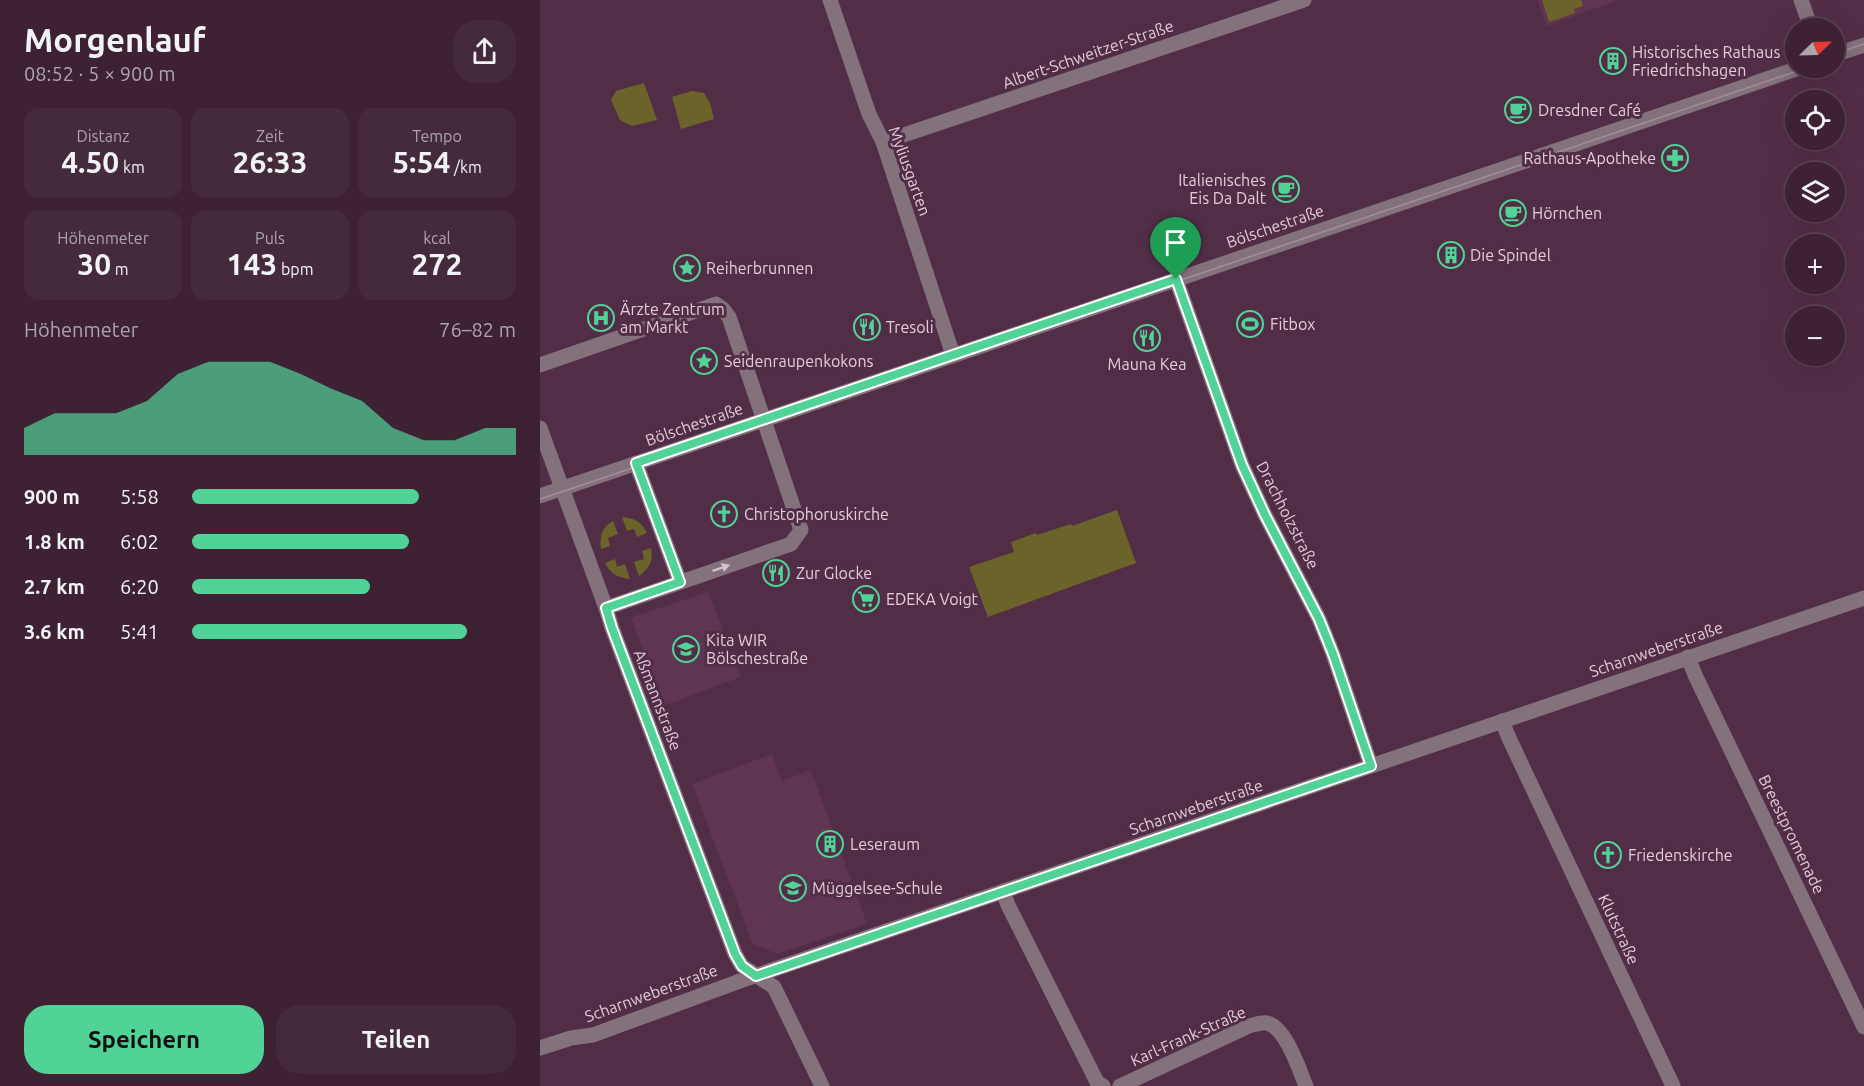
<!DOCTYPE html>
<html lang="de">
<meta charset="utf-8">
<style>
body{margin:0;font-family:Ubuntu,sans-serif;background:#452a3c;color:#f1f3f6;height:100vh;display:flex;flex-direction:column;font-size:22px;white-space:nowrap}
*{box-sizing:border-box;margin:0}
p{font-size:20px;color:#ada4ac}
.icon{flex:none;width:33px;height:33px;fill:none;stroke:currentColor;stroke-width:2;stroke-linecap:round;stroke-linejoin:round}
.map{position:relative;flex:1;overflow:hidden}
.panel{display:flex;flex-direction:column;background:#3e2234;width:540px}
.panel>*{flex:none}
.needle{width:39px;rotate:67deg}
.tools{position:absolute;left:1245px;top:18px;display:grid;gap:12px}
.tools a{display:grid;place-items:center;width:60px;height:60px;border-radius:50%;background:#3e2234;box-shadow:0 6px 24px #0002,0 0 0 2px #573f4f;font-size:30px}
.pin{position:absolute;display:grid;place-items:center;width:51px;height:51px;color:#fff;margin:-62px -26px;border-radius:50% 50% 50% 0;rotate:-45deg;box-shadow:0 0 6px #0007}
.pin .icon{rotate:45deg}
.round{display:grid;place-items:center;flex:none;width:63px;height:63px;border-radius:24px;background:#452a3c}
.headline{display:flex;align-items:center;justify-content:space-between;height:102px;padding:0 24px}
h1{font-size:33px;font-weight:700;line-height:45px}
.figures{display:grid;grid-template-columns:repeat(3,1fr);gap:9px;height:102px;padding:6px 24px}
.figures div{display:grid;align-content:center;border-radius:15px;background:#452a3c;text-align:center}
.figures b{font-size:30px;font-weight:700}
.figures small{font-size:16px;font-weight:400}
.figures p{font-size:16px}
.chart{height:168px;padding:12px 24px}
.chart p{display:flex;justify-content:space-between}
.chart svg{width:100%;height:108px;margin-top:6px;fill:#51d398;opacity:.7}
.action{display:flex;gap:12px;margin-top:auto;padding:12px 24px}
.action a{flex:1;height:69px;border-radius:24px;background:#51d398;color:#111;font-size:24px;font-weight:700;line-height:69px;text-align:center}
.action a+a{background:#452a3c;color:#f1f3f6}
ul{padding:0 24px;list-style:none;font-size:20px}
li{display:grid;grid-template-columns:96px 72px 1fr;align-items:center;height:45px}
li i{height:15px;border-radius:8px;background:#51d398}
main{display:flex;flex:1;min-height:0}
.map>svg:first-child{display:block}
.built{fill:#603552}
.green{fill:#6c632a}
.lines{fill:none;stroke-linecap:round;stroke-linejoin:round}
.minor{stroke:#83717c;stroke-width:15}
.tram{stroke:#a78c9e;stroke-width:1.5}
.oneway{fill:#d4becc}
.route-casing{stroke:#fff;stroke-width:12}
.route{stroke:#51d398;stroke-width:8}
.labels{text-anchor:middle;stroke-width:6;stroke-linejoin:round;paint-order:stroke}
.poi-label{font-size:16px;fill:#e2ccda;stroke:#522e46;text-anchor:start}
.street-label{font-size:16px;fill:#e2ccda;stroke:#522e46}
</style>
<main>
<section class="panel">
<div class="headline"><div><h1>Morgenlauf</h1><p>08:52 · 5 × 900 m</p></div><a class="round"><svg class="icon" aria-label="share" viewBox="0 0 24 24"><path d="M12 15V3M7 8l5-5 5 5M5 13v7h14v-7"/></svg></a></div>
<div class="figures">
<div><p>Distanz</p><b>4.50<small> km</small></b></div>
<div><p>Zeit</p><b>26:33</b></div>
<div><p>Tempo</p><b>5:54<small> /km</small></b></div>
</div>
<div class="figures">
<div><p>Höhenmeter</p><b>30<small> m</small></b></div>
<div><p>Puls</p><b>143<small> bpm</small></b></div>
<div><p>kcal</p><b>272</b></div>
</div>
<div class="chart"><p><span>Höhenmeter</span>76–82 m</p>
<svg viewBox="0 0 160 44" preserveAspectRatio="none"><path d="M0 44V33L10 27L20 27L30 27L40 22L50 11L60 6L70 6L80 6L90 11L100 17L110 22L120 33L130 38L140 38L150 33L160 33V44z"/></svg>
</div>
<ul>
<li><b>900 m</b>5:58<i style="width:70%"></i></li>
<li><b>1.8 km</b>6:02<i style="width:67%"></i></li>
<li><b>2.7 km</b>6:20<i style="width:55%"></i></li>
<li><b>3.6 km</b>5:41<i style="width:85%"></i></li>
</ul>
<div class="action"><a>Speichern</a><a>Teilen</a></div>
</section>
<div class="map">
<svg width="1324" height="1086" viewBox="0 0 1324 1086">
<rect width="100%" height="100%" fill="#522e46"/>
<!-- built -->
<g class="built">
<polygon points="998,0 1075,0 1076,1 1006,26"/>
<polygon points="168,592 201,677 123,706 92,620 95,616"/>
<polygon points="232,754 242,781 271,770 327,924 237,954 213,944 152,784"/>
</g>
<!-- green -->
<g class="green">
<polygon points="1002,0 1041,0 1043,6 1034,9 1035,13 1009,22"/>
<polygon points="104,83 117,120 92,126 80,120 71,100 76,91"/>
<polygon points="152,91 164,93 170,103 174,119 141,129 132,97"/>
<polygon points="577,510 596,563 448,617 429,567 474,552 471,542 496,533 497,535 531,524 532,526"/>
<path d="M 82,517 C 94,518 102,522 107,533 L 97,537 L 94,529 L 87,531 Z"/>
<path d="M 73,521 L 78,534 L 68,538 L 70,546 L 61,549 C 59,537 62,527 73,521 Z"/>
<path d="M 111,548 C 114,560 109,569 99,576 L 94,562 L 104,559 L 102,551 Z"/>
<path d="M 75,559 L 77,567 L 85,564 L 90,579 C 78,578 70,573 65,563 Z"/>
</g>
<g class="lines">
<!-- minor -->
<g class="minor">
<polyline points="290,0 329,114 343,142 413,355"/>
<polyline points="1261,0 1271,28"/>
<polyline points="1294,55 1324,45"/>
<polyline points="343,142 764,0"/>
<polyline points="636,279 702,465 725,515 779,619 793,654 831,766"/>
<polyline points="0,365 176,304 183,309 189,317 261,530 251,544 66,608"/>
<polyline points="0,428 66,608 72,628 195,954 202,966 234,987 282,1086"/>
<polyline points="96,463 140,582"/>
<polyline points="0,496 1259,68"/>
<polyline points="1148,657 1155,675 1324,1027"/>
<polyline points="962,721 968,736 1133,1086"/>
<polyline points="463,891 468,905 557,1082 563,1086"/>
<polyline points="0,1048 31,1038 53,1035 200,981 1324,598"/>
<path d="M 580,1086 L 709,1026 C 714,1025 722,1022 727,1023 C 746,1028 759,1069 766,1086"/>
</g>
<!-- tram -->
<g class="tram">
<polyline points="1294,54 1324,44"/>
<path d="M 0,499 C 90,470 178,437 267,407 C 600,294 933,181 1266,68"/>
</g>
</g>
<!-- one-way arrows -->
<defs><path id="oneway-solid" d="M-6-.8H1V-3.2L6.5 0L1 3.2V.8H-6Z" transform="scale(1.5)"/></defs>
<use class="oneway" href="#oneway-solid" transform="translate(181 568) rotate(-19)"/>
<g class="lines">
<defs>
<polygon id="route" points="636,279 702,465 725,515 779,619 793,654 831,766 216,976 202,966 195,954 72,628 66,608 140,582 96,463"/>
</defs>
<!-- route casing -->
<use href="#route" class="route-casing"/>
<!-- route -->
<use href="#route" class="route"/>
</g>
<!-- icons -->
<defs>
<symbol id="building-ring" viewBox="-11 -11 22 22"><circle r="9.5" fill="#522e46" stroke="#51d398" stroke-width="1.5"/><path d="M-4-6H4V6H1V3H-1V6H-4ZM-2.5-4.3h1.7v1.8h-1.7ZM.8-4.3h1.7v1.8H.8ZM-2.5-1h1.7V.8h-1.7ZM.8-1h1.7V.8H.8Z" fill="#51d398"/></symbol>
<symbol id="cafe-ring" viewBox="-11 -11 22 22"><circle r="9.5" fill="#522e46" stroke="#51d398" stroke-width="1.5"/><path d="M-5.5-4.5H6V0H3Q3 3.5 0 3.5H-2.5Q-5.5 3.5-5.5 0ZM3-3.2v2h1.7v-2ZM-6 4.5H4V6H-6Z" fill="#51d398"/></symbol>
<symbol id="pharmacy-ring" viewBox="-11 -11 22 22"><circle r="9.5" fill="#522e46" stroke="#51d398" stroke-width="1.5"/><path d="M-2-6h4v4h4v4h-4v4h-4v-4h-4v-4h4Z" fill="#51d398"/></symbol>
<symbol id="sight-ring" viewBox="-11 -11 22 22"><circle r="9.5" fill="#522e46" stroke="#51d398" stroke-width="1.5"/><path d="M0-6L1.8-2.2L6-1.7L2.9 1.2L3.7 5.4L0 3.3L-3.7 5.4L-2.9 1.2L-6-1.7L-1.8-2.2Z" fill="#51d398"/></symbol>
<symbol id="hospital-ring" viewBox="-11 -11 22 22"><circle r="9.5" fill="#522e46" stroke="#51d398" stroke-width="1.5"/><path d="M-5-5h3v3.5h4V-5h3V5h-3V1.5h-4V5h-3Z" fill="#51d398"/></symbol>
<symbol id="stadium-ring" viewBox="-11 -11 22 22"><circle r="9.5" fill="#522e46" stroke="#51d398" stroke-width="1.5"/><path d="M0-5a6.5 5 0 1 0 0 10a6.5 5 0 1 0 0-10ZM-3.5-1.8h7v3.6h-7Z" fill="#51d398"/></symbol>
<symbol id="restaurant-ring" viewBox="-11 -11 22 22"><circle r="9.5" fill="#522e46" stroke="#51d398" stroke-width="1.5"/><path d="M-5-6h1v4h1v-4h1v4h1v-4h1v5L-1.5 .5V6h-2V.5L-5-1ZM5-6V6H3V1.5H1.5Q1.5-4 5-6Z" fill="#51d398"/></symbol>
<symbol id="church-ring" viewBox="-11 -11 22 22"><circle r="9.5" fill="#522e46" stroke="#51d398" stroke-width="1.5"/><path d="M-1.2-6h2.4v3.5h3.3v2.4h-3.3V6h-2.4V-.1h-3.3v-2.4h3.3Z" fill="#51d398"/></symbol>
<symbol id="supermarket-ring" viewBox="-11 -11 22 22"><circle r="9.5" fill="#522e46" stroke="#51d398" stroke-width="1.5"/><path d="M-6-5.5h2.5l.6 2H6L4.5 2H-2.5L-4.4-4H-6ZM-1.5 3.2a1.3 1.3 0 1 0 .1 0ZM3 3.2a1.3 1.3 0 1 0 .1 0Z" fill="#51d398"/></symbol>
<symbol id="school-ring" viewBox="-11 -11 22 22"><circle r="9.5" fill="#522e46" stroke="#51d398" stroke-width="1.5"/><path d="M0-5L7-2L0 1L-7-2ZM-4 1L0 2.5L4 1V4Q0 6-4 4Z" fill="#51d398"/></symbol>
</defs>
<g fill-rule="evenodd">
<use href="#building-ring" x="1058" y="46" width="30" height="30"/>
<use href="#cafe-ring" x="963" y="95" width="30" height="30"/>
<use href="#pharmacy-ring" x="1120" y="143" width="30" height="30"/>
<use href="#cafe-ring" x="731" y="174" width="30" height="30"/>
<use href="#cafe-ring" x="958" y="198" width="30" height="30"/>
<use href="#building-ring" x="896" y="240" width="30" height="30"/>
<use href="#sight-ring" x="132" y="253" width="30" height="30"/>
<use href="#hospital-ring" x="46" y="303" width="30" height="30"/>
<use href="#stadium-ring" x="695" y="309" width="30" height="30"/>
<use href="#restaurant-ring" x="312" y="312" width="30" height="30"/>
<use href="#restaurant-ring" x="592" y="323" width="30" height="30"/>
<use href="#sight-ring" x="149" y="346" width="30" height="30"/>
<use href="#church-ring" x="169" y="499" width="30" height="30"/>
<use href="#restaurant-ring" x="221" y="558" width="30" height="30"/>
<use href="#supermarket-ring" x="311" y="584" width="30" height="30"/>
<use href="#school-ring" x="131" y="634" width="30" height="30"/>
<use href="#building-ring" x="275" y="829" width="30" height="30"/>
<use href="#church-ring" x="1053" y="840" width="30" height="30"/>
<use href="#school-ring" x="238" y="873" width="30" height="30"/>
</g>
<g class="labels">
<!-- poi labels -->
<g class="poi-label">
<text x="1092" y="58">Historisches Rathaus<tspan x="1092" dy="18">Friedrichshagen</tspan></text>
<text x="998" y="116">Dresdner Café</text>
<text x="1116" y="164" text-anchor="end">Rathaus-Apotheke</text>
<text x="726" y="186" text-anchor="end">Italienisches<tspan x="726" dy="18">Eis Da Dalt</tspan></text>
<text x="992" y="219">Hörnchen</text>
<text x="930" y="261">Die Spindel</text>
<text x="166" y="274">Reiherbrunnen</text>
<text x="80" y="315">Ärzte Zentrum<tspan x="80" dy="18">am Markt</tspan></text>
<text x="730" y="330">Fitbox</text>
<text x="346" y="333">Tresoli</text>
<text x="184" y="367">Seidenraupenkokons</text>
<text x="607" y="370" text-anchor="middle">Mauna Kea</text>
<text x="204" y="520">Christophoruskirche</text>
<text x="256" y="579">Zur Glocke</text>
<text x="346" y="605">EDEKA Voigt</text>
<text x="166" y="646">Kita WIR<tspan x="166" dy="18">Bölschestraße</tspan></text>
<text x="310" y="850">Leseraum</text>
<text x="1088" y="861">Friedenskirche</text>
<text x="272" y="894">Müggelsee-Schule</text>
</g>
<!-- street labels -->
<g class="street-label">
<text transform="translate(548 54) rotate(-19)" y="6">Albert-Schweitzer-Straße</text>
<text transform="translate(370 171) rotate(70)" y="6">Myliusgarten</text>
<text transform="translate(735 226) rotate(-19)" y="6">Bölschestraße</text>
<text transform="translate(154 424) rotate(-19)" y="6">Bölschestraße</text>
<text transform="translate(748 515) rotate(63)" y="6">Drachholzstraße</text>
<text transform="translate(1116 649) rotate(-19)" y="6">Scharnweberstraße</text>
<text transform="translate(118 700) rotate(69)" y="6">Aßmannstraße</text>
<text transform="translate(656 807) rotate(-19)" y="6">Scharnweberstraße</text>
<text transform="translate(1252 834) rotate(64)" y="6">Breestpromenade</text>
<text transform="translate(1079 929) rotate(65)" y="6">Klutstraße</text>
<text transform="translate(111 993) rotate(-20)" y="6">Scharnweberstraße</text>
<text transform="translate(648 1036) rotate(-24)" y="6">Karl-Frank-Straße</text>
</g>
</g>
</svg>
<div class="tools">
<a><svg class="needle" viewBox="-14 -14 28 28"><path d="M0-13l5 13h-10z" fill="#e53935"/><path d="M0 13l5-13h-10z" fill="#ada4ac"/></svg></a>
<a><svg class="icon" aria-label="locate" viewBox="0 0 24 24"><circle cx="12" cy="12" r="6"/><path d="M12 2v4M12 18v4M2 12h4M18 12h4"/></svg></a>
<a><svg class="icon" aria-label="layers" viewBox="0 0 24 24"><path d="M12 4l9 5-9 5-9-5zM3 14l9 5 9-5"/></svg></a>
<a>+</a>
<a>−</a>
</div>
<div class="pin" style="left:636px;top:279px;background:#1e9e55"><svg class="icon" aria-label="arrive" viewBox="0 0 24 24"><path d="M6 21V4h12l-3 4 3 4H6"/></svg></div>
</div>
</main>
